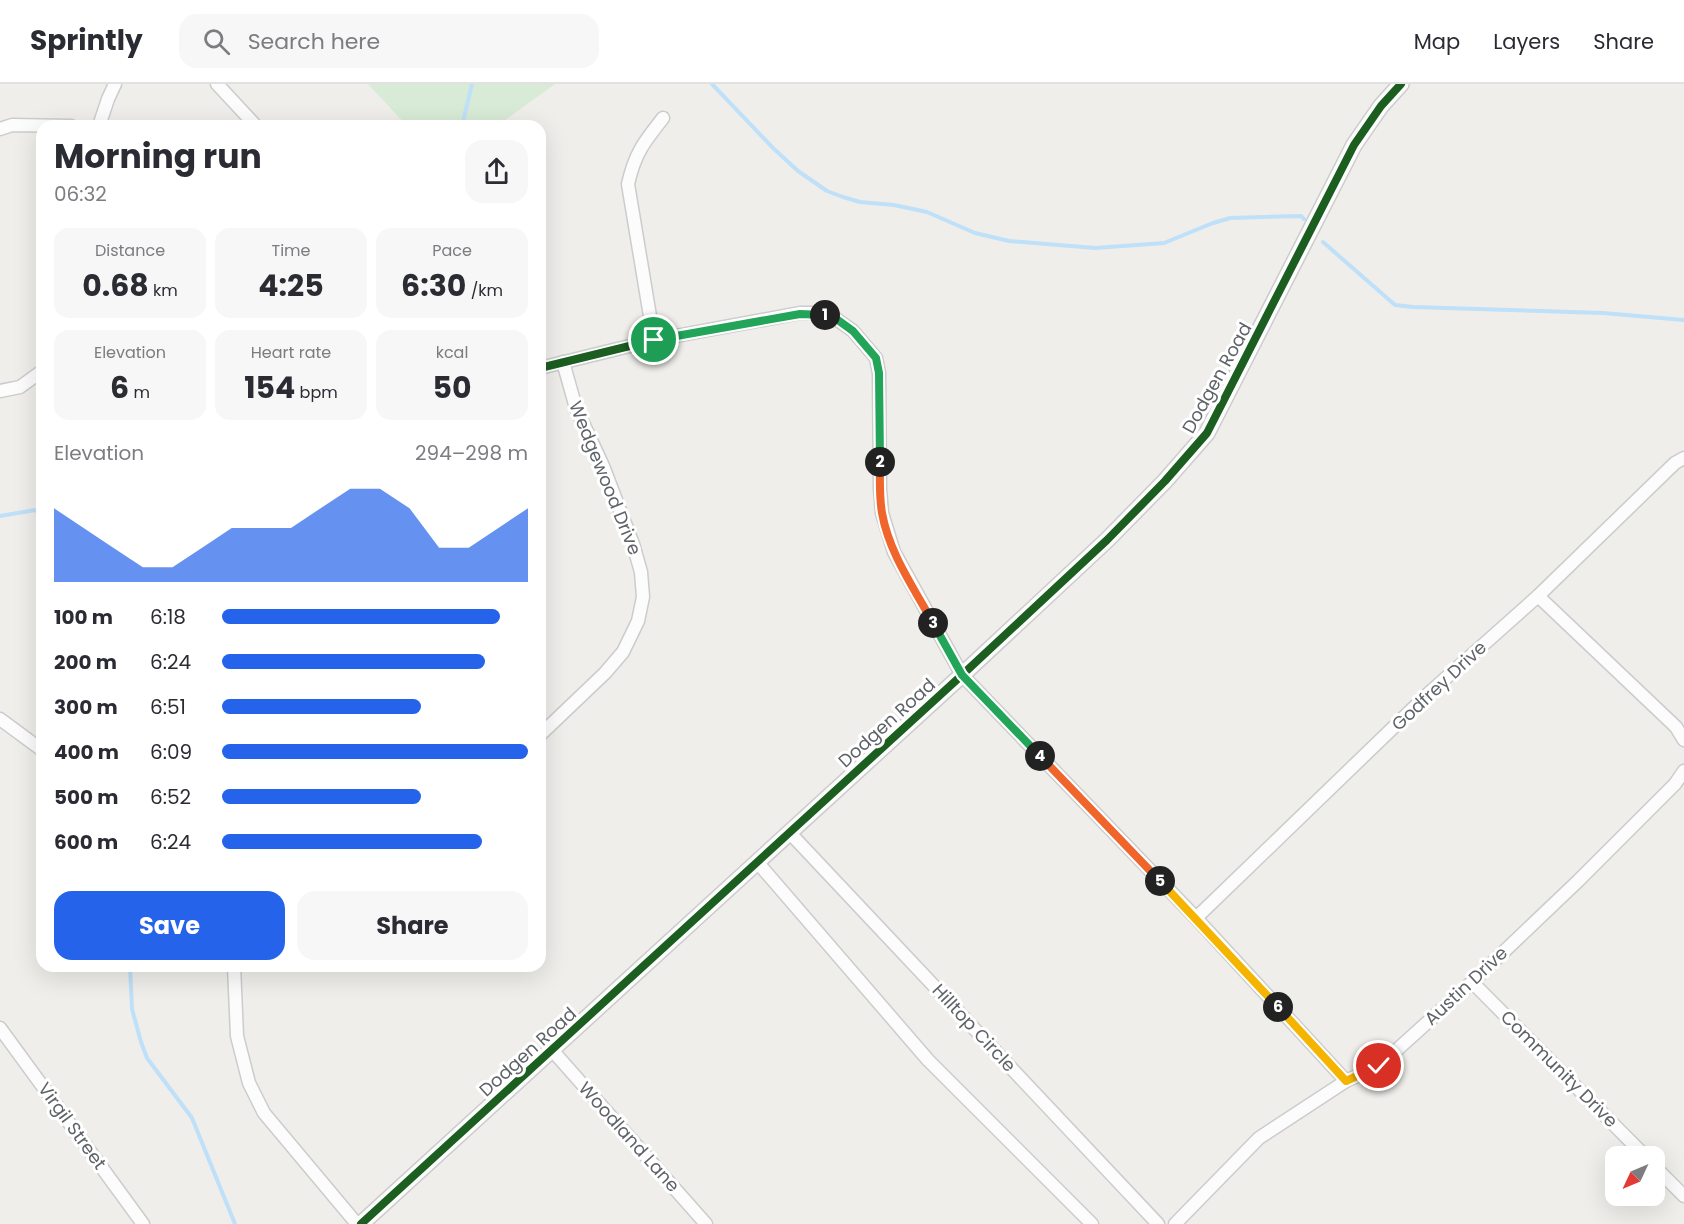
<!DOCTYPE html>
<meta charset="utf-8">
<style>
body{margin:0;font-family:Poppins,sans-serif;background:#f7f7f7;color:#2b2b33;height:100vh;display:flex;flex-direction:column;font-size:22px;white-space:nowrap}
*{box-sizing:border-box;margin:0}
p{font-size:20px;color:#7c7c81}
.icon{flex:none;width:33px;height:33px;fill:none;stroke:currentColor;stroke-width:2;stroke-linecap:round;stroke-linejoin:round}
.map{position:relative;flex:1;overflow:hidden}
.panel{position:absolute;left:36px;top:36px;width:510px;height:852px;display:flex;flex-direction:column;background:#fff;border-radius:18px;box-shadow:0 6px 24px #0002}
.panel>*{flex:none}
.needle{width:39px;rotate:226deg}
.controls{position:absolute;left:1605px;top:1062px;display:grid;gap:12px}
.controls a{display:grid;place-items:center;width:60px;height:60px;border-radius:12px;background:#fff;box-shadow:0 6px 24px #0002;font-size:30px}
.pin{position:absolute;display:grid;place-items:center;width:51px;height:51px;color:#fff;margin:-26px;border:3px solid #fff;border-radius:50%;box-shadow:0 2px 6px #0007}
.km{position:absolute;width:30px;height:30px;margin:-15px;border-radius:50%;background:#222;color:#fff;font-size:16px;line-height:30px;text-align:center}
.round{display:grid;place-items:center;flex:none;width:63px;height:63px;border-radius:18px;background:#f7f7f7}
.overview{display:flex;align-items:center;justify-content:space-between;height:102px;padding:0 18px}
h1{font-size:33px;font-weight:700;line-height:45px}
.figures{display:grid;grid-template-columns:repeat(3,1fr);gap:9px;height:102px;padding:6px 18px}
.figures div{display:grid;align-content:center;border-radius:15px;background:#f7f7f7;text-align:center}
.figures b{font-size:30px;font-weight:700}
.figures small{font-size:16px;font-weight:400}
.figures p{font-size:16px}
.chart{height:168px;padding:12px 18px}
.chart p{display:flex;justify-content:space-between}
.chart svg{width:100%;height:108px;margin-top:6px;fill:#2563eb;opacity:.7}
.primary-button{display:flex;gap:12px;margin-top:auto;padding:12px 18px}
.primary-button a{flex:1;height:69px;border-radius:18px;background:#2563eb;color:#fff;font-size:24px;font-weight:700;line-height:69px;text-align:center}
.primary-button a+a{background:#f7f7f7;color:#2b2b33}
ul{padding:0 18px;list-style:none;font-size:20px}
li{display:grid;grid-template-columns:96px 72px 1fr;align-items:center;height:45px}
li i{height:15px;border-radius:8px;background:#2563eb}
header{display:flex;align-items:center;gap:36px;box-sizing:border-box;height:84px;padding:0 30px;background:#fff;border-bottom:2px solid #e1e1e2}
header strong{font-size:28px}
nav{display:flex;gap:33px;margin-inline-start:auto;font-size:21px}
.search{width:420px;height:54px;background:#f7f7f7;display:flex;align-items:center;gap:15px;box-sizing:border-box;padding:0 21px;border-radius:18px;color:#7c7c81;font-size:22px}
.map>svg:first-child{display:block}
.green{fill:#d8ebd6}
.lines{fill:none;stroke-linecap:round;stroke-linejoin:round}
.stream{stroke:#bfe0f9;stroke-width:4}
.minor-casing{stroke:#cbcccc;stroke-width:15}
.tertiary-casing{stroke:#cbcccc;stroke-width:18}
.minor{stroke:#fdfcfc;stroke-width:12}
.tertiary{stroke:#fdfcfc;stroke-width:15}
.cycleway-casing{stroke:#fff;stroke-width:11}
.cycleway{stroke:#1b5e20;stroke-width:8}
.split-1-casing{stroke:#fff;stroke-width:12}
.split-2-casing{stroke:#fff;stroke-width:12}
.split-3-casing{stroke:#fff;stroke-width:12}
.split-4-casing{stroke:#fff;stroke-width:12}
.split-5-casing{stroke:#fff;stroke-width:12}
.split-6-casing{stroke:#fff;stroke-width:12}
.split-7-casing{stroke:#fff;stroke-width:12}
.split-1{stroke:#22a559;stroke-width:8}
.split-2{stroke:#22a559;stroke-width:8}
.split-3{stroke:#f0652b;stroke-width:8}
.split-4{stroke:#22a559;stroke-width:8}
.split-5{stroke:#f0652b;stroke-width:8}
.split-6{stroke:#f5b400;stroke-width:8}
.split-7{stroke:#f5b400;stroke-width:8}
.labels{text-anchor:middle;stroke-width:6;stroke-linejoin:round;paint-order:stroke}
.street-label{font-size:18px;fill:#5f6368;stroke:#fff}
</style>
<header>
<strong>Sprintly</strong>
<div class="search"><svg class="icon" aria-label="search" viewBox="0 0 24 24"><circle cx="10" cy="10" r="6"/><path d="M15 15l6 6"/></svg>Search here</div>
<nav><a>Map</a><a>Layers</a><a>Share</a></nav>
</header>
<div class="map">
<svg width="1684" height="1140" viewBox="0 0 1684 1140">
<rect width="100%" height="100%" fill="#efeeea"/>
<!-- green -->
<polygon class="green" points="368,0 555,0 497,42 407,42"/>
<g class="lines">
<!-- stream -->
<g class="stream">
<polyline points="712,0 773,64 798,87 827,107 843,113 860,118 894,121 927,128 975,149 1009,157 1095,164 1164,159 1213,139 1230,134 1301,132 1304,135"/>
<polyline points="462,42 472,0"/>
<polyline points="1323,158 1395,221 1413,223 1603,229 1684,236"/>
<polyline points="0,432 35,426 42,432"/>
<polyline points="130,882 132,925 141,958 147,974 192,1034 235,1140"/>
</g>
<defs>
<g id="minor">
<polyline points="217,0 256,42"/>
<polyline points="99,42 108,15 115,0"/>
<polyline points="0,45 12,41 71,42"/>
<path d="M 654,256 L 628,100 C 635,69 644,58 663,34"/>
<polyline points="540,284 654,256 800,229 819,229 835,234 853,247 876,274 879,289 880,405 882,429 894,468 962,591 1196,834 1346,997"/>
<polyline points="0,307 20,303 42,287"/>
<polyline points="1538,512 1676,643 1684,656"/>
<polyline points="0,635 42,666"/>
<polyline points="540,651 605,589 623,568 638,537 643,513 641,488 633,460 603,382 576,324 563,278"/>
<polyline points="789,748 1158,1140"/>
<polyline points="758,779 928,976 1092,1140"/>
<polyline points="1196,834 1429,609 1538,512 1675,379 1684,374"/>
<polyline points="234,882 237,952 249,999 264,1029 357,1140"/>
<polyline points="1472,898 1645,1072"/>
<polyline points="0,944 143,1140"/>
<polyline points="552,966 706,1140"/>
<polyline points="1654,1082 1684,1112"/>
<polyline points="1175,1140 1259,1054 1346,997 1379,982 1472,898 1578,797 1675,700 1684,687"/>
</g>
<polyline id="tertiary" points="361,1140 962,591 1107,456 1165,397 1207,349 1354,61 1381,22 1401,0"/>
</defs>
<!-- minor casing -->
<use href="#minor" class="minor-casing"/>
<!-- tertiary casing -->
<use href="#tertiary" class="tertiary-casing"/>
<!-- minor -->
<use href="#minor" class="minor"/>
<!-- tertiary -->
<use href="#tertiary" class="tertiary"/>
<defs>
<g id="cycleway">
<polyline points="540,284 654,256 800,229 819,229 835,234 853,247 876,274 879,289 880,405 882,429 894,468 962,591 1196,834 1346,997"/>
<polyline points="361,1140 962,591 1107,456 1165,397 1207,349 1354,61 1381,22 1401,0"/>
</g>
</defs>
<!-- cycleway casing -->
<use href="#cycleway" class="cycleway-casing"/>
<!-- cycleway -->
<use href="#cycleway" class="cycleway"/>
</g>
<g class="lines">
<defs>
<polyline id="split-1" points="654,256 800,230 825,231"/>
<polyline id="split-2" points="825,231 835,234 853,247 876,274 879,289 880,378"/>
<path id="split-3" d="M 880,378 C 880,395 879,412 882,429 C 889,469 914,504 933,539"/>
<polyline id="split-4" points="933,539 962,591 1040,672"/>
<polyline id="split-5" points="1040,672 1160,797"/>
<polyline id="split-6" points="1160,797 1278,923"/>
<polyline id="split-7" points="1278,923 1346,997 1379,982"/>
</defs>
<!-- split-1 casing -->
<use href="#split-1" class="split-1-casing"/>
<!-- split-2 casing -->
<use href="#split-2" class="split-2-casing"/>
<!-- split-3 casing -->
<use href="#split-3" class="split-3-casing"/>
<!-- split-4 casing -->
<use href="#split-4" class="split-4-casing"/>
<!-- split-5 casing -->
<use href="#split-5" class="split-5-casing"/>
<!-- split-6 casing -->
<use href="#split-6" class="split-6-casing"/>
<!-- split-7 casing -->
<use href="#split-7" class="split-7-casing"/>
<!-- split-1 -->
<use href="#split-1" class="split-1"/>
<!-- split-2 -->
<use href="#split-2" class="split-2"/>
<!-- split-3 -->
<use href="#split-3" class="split-3"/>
<!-- split-4 -->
<use href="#split-4" class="split-4"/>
<!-- split-5 -->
<use href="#split-5" class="split-5"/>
<!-- split-6 -->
<use href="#split-6" class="split-6"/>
<!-- split-7 -->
<use href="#split-7" class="split-7"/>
</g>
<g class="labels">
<!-- street labels -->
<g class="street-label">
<text transform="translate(1217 294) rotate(-61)" y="6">Dodgen Road</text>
<text transform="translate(605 394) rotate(68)" y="6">Wedgewood Drive</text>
<text transform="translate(1439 602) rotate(-43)" y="6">Godfrey Drive</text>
<text transform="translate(887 639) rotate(-42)" y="6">Dodgen Road</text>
<text transform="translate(1466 902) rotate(-43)" y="6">Austin Drive</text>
<text transform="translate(974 944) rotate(47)" y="6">Hilltop Circle</text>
<text transform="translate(528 968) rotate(-42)" y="6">Dodgen Road</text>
<text transform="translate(1559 985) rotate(45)" y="6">Community Drive</text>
<text transform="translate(72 1042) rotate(54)" y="6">Virgil Street</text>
<text transform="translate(629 1053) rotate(48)" y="6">Woodland Lane</text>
</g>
</g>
</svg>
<div class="controls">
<a><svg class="needle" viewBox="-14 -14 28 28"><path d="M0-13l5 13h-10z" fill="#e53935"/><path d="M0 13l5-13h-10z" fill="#7c7c81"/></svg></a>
</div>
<div class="pin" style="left:654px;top:256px;background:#1e9e55"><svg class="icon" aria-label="arrive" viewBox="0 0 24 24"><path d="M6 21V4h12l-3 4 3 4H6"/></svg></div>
<div class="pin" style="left:1379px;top:982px;background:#d93025"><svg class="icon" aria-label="check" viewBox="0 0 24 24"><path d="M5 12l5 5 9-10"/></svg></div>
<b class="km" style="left:825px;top:231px">1</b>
<b class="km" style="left:880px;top:378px">2</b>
<b class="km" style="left:933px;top:539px">3</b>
<b class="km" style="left:1040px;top:672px">4</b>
<b class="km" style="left:1160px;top:797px">5</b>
<b class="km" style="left:1278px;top:923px">6</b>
<section class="panel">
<div class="overview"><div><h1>Morning run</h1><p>06:32</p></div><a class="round"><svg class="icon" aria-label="share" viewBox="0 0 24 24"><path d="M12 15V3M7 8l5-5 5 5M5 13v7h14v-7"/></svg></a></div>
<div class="figures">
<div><p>Distance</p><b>0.68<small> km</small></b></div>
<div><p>Time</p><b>4:25</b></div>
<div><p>Pace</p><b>6:30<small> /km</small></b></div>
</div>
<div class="figures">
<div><p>Elevation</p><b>6<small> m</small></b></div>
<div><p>Heart rate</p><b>154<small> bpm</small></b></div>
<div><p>kcal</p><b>50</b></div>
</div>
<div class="chart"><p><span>Elevation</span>294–298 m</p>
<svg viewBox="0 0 160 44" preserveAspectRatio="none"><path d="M0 44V14L10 22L20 30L30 38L40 38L50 30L60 22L70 22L80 22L90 14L100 6L110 6L120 14L130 30L140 30L150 22L160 14V44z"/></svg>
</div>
<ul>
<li><b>100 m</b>6:18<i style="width:91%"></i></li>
<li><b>200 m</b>6:24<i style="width:86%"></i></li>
<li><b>300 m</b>6:51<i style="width:65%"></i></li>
<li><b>400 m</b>6:09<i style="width:100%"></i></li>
<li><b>500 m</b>6:52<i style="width:65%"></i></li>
<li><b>600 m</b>6:24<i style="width:85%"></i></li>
</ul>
<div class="primary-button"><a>Save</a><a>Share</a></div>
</section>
</div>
